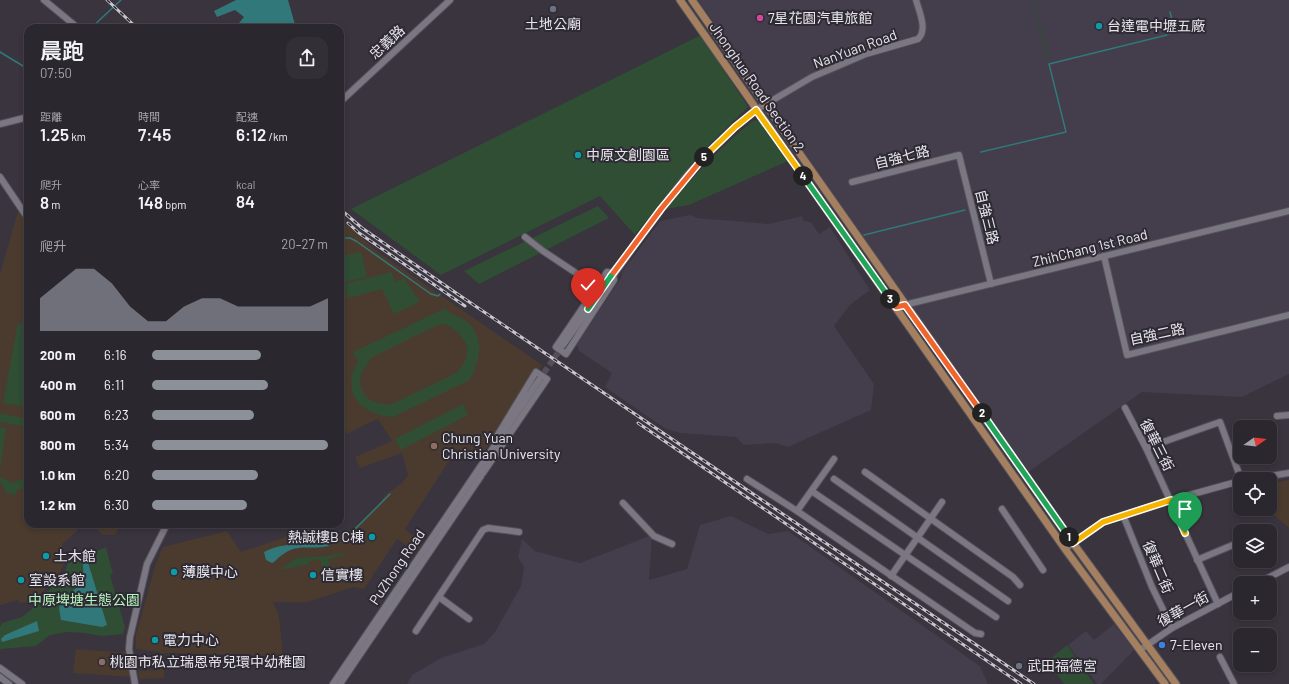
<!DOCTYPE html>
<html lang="zh-TW">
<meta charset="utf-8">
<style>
body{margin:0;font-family:Barlow,"Noto Sans TC",sans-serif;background:#332f36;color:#f1f3f6;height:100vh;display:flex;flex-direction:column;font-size:15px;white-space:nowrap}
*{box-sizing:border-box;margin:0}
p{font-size:13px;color:#a6a5aa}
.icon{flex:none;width:22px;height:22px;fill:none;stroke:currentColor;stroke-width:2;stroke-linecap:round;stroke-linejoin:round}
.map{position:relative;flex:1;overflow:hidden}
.details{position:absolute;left:24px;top:24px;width:320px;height:504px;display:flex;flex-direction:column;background:#2b272e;border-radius:12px;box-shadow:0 2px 6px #0003,0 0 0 1px #47444a}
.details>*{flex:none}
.needle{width:26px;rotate:76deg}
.buttons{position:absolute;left:1233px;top:420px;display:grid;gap:8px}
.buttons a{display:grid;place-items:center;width:44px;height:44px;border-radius:8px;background:#2b272e;box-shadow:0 2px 6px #0003,0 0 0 1px #47444a;font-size:20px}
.pin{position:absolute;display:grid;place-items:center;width:34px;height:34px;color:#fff;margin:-41px -17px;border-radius:50% 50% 50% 0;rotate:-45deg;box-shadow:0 0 4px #0007}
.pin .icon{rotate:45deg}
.km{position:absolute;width:20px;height:20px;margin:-10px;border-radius:50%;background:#222;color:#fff;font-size:11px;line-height:20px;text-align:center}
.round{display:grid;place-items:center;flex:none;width:42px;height:42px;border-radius:12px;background:#332f36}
.headline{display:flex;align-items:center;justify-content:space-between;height:68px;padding:0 16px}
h1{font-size:22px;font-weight:600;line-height:30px}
.metrics{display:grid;grid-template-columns:repeat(3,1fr);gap:6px;height:68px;padding:4px 16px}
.metrics div{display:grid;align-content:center}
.metrics b{font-size:17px;font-weight:600}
.metrics small{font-size:11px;font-weight:400}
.metrics p{font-size:11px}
.chart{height:112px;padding:8px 16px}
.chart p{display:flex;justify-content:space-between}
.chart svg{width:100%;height:72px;margin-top:4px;fill:#8c9099;opacity:.7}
ul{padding:0 16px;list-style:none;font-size:13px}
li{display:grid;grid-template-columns:64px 48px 1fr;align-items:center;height:30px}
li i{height:10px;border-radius:5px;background:#8c9099}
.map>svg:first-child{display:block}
.built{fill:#433d4c}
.education{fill:#4b3b2f}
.green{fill:#2f4e34;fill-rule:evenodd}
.water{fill:#31787a}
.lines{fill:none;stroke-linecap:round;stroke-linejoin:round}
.stream{stroke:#31787a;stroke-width:1.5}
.minor-tunnel{stroke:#534f58;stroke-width:6;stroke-dasharray:6 3;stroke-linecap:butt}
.minor-casing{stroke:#545159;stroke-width:8}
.major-casing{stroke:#545159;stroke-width:9}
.minor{stroke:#7b7782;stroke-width:6}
.major{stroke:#a47f60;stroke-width:7}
.rail-casing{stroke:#c9c7cd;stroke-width:3}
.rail{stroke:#2e2a34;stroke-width:1.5;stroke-dasharray:4.5;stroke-linecap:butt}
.split-1-casing{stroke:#fff;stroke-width:8}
.split-2-casing{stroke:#fff;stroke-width:8}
.split-3-casing{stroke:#fff;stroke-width:8}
.split-4-casing{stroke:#fff;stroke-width:8}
.split-5-casing{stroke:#fff;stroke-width:8}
.split-6-casing{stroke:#fff;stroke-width:8}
.split-7-casing{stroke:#fff;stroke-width:8}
.split-1{stroke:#f5b400;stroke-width:5}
.split-2{stroke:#22a559;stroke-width:5}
.split-3{stroke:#f0652b;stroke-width:5}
.split-4{stroke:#22a559;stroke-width:5}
.split-5{stroke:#f5b400;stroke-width:5}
.split-6{stroke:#f0652b;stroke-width:5}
.split-7{stroke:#22a559;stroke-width:5}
.worship-dot{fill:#6b7280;stroke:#2e2a34;stroke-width:1.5}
.hotel-dot{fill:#d1479c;stroke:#2e2a34;stroke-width:1.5}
.culture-dot{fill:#0f9aa8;stroke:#2e2a34;stroke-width:1.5}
.education-dot{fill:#8d6e63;stroke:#2e2a34;stroke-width:1.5}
.shop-dot{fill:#3f7fe0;stroke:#2e2a34;stroke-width:1.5}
.labels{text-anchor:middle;stroke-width:4;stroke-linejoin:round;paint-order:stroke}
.poi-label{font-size:14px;fill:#e9e7ed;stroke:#2e2a34;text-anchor:start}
.street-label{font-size:14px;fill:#e9e7ed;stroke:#2e2a34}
.park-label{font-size:14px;fill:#b6f8bf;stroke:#2e2a34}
</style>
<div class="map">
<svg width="1289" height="684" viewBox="0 0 1289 684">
<rect width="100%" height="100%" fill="#39343e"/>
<!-- built -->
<g class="built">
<polygon points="698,0 1289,0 1289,374 1242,397 1142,392 1028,472"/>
<polygon points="689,215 697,218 769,224 802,216 804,221 811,222 819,234 830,227 870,290 850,305 834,326 874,384 871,410 788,447 775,443 744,445 736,437 680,433 666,429 605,387 612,373 579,351 577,344 621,278 622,272 660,221"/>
<polygon points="731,516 768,534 788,531 980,666 988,684 407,684 412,675 441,658 484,644 495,632 521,586 524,567 518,557 522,539 535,551 580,563 652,535 649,580 687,569 700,525"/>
<polygon points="1114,624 1134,650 1101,684 1097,684 1068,645 1086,631 1094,640"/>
</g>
<!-- education -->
<g class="education">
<polygon points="28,200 28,524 121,524 115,535 102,534 97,529 89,527 77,527 77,531 62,544 65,561 60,573 33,602 19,603 18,600 0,605 0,274 19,208"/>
<polygon points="340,219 378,252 542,365 479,460 466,452 460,462 453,457 447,464 405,529 422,543 416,552 397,539 364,589 353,587 308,602 273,602 279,616 283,656 164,653 164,678 139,679 138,671 160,670 160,652 136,649 136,635 155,566 163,547 227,531 241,552 325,524 332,540 350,531 374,511 386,494 401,484 408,475 402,453 360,468 355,457 392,441 378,419 346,434 340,404"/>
<polygon points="1289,480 1289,528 1267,509 1270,509 1270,484"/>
<polygon points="76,649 116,652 127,651 131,677 73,673"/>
</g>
<!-- green -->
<g class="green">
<polygon points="1032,0 1033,0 1050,61 1048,61"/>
<polygon points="701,35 748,107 698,156 635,235 600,196 441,275 351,209"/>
<path d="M 754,120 L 759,121 L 788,161 L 689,205 L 666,209 C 693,176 721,146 754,120 Z"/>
<polygon points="598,206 609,218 479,284 464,271"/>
<polygon points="361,252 367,277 340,283 340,256"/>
<polygon points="392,272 395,282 404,278 420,302 394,314 382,289 348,298 344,284"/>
<path d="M 446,308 C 451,317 458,315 466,321 C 486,337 480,360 470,380 L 393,417 C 361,415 340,392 358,362 L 353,352 ZM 444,324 C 467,333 476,355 456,373 L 390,405 L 374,402 L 366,397 L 362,390 L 360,383 L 361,374 L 371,358 L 435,326 Z"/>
<polygon points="18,323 28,324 28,407 3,403"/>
<polygon points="463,404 468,415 401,450 395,439"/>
<polygon points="0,413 28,419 28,427 0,422"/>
<polygon points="0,427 6,428 0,470"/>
<polygon points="28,476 28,488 16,490 16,495 7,493 0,482 0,477 13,483"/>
<polygon points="106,547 113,574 110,575 125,627 123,634 101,636 85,633 67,632 50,635 36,646 0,649 0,627 2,623 22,617 32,609 64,574 68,563"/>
<polygon points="344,553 345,555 328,559 332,572 324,573 320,559 308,562 309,564 280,570 296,558 328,556"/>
<polygon points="1067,645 1094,684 1064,684 1048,661"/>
</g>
<!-- water -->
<g class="water">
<polygon points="236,0 288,0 296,28 235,28 244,17 235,10 217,17 214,11"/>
<path d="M 321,538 L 327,540 L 329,546 C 305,551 296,540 274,562 L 272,563 L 266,560 L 264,552 C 277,545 289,545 302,543 C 309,542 315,539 321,538 Z"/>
<path d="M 87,559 L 107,625 L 102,627 L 61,620 L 59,608 C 68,587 89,591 82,561 Z"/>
<polygon points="37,621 39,631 2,642 1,639 5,635"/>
</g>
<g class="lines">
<!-- stream -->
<g class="stream">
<polyline points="91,28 121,0"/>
<polyline points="0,52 28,69"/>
<path d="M 981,152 L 1066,132 L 1049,64 L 1167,35 C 1176,28 1172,21 1170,12"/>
<polyline points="864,235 965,210"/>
<polyline points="340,238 350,238 356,241 431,294 438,296 440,294"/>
<polyline points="352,532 390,494"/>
<polyline points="329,543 336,542"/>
</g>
<!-- minor-tunnel -->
<polyline class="minor-tunnel" points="539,380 562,347"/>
<defs>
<g id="minor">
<polyline points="44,0 78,28"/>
<polyline points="340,102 450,0"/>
<polyline points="0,124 28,117"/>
<polyline points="0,177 25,214"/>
<polyline points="852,182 959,155 991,284"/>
<polyline points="525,237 543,251 597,287"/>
<polyline points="1104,256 1127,355 1289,315"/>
<polygon points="607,272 613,273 614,280 566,354 556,347"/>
<polyline points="896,307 1289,211"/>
<path d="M 563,345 L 661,209 L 688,174 L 735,127 L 756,110 L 812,77 L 866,54 L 918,39 C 928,30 919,11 916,0"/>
<polyline points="1125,408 1146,448 1218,604"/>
<polyline points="1277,416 1289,415"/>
<polyline points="1146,448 1220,422 1241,479"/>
<polyline points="865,472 1013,577 1020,585"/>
<polyline points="483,473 547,379 536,372 497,436"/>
<polyline points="747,479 797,511 975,633 981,634"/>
<polyline points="834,479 1008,601"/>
<polyline points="1252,479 1289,473"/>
<polyline points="813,492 996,617"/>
<polyline points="623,503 654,536 672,544"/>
<polyline points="1002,509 1043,570"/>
<polyline points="797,511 834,459"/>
<polyline points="1123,515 1152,587 1172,628"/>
<polyline points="1065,549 1103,522 1171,500 1240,481"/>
<polyline points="1197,560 1240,542"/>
<polyline points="891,576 942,502"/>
<polyline points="1258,583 1289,567"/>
<polyline points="439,597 469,619"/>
<polyline points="416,631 483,530 488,528 519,532"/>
<polyline points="1140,650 1172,628 1240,592"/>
<polyline points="1220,657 1234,684"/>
<polyline points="0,668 22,684"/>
<polyline points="0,677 9,684"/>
<polyline points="135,684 129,649 130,637 147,564 167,524"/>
<polyline points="333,684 539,380"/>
<polyline points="340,684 481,476 483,465"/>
</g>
<g id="major">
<polyline points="680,0 1065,549 1165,684"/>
<polyline points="692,0 1073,543 1176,684"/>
</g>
</defs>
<!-- minor casing -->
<use href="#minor" class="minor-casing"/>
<!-- major casing -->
<use href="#major" class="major-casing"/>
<!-- minor -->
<use href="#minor" class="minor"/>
<!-- major -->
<use href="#major" class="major"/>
<defs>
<g id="rail">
<polyline points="107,0 137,28"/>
<polyline points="340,209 362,228 459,295 1034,684"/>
<polyline points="348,223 359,233 465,306"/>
<polyline points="638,423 1021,684"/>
</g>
</defs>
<!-- rail casing -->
<use href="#rail" class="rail-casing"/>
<!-- rail -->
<use href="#rail" class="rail"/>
</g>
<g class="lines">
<defs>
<polyline id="split-1" points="1069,537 1073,543 1103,522 1171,500 1185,533"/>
<polyline id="split-2" points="982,413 1069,537"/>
<polyline id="split-3" points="890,299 896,307 905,305 982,413"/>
<polyline id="split-4" points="803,176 890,299"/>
<polyline id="split-5" points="704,157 735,127 756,110 803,176"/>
<polyline id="split-6" points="611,276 661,209 704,157"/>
<polyline id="split-7" points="588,309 611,276"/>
</defs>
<!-- split-1 casing -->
<use href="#split-1" class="split-1-casing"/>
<!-- split-2 casing -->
<use href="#split-2" class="split-2-casing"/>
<!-- split-3 casing -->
<use href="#split-3" class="split-3-casing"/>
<!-- split-4 casing -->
<use href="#split-4" class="split-4-casing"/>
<!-- split-5 casing -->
<use href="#split-5" class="split-5-casing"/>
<!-- split-6 casing -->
<use href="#split-6" class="split-6-casing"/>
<!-- split-7 casing -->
<use href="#split-7" class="split-7-casing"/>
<!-- split-1 -->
<use href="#split-1" class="split-1"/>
<!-- split-2 -->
<use href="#split-2" class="split-2"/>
<!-- split-3 -->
<use href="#split-3" class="split-3"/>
<!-- split-4 -->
<use href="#split-4" class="split-4"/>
<!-- split-5 -->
<use href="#split-5" class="split-5"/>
<!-- split-6 -->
<use href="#split-6" class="split-6"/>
<!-- split-7 -->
<use href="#split-7" class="split-7"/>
</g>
<!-- markers -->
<g class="worship-dot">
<circle cx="553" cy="9" r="4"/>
<circle cx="1019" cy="666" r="4"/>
</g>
<circle class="hotel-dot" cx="760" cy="18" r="4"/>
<g class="culture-dot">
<circle cx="1099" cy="26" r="4"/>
<circle cx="578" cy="155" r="4"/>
<circle cx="372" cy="537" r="4"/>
<circle cx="46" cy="556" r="4"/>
<circle cx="174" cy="572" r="4"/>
<circle cx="313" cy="575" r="4"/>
<circle cx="21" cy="580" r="4"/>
<circle cx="155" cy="640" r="4"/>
</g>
<g class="education-dot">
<circle cx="434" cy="446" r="4"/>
<circle cx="102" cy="662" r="4"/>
</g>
<circle class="shop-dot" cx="1162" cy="645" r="4"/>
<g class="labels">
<!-- poi labels -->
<g class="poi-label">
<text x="768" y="23">7星花園汽車旅館</text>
<text x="553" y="29" text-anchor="middle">土地公廟</text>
<text x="1107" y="31">台達電中壢五廠</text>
<text x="586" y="160">中原文創園區</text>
<text x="442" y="443">Chung Yuan<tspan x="442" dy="16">Christian University</tspan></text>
<text x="364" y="542" text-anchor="end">熱誠樓B C棟</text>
<text x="54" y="561">土木館</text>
<text x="182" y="577">薄膜中心</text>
<text x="321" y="580">信實樓</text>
<text x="29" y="585">室設系館</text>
<text x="163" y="645">電力中心</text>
<text x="1170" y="650">7-Eleven</text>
<text x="110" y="667">桃園市私立瑞恩帝兒環中幼稚園</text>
<text x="1027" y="671">武田福德宮</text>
</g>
<!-- street labels -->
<g class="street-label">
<text transform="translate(387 42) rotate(-43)" y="5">忠義路</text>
<text transform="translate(855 49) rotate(-20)" y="5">NanYuan Road</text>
<text transform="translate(757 87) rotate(55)" y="5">Jhonghua Road Section 2</text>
<text transform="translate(902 157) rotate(-14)" y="5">自強七路</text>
<text transform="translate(987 217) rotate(76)" y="5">自強三路</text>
<text transform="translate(1090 248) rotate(-14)" y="5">ZhihChang 1st Road</text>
<text transform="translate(1157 334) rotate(-12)" y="5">自強二路</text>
<text transform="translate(1157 445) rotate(63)" y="5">復華三街</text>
<text transform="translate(397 567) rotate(-56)" y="5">PuZhong Road</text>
<text transform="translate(1158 567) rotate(67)" y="5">復華二街</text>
<text transform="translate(1183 609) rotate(-29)" y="5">復華一街</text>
</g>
<!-- park labels -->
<g class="park-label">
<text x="84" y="605">中原埤塘生態公園</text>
</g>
</g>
</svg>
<div class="buttons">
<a><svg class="needle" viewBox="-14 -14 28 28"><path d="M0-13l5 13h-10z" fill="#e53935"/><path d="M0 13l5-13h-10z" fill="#a6a5aa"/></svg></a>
<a><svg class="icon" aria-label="locate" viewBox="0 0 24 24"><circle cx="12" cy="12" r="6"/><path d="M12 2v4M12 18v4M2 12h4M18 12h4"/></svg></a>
<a><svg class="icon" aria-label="layers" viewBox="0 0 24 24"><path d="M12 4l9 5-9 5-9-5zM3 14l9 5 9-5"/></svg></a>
<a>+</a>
<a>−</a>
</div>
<div class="pin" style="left:1185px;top:533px;background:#1e9e55"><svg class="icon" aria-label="arrive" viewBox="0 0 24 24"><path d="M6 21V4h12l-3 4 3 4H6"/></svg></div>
<div class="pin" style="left:588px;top:309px;background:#d93025"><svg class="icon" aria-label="check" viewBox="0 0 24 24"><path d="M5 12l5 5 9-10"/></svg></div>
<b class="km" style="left:1069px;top:537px">1</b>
<b class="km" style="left:982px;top:413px">2</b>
<b class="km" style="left:890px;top:299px">3</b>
<b class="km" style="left:803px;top:176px">4</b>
<b class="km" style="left:704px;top:157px">5</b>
<section class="details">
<div class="headline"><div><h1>晨跑</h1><p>07:50</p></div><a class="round"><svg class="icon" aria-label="share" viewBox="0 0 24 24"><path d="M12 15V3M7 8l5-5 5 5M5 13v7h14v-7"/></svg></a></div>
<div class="metrics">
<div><p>距離</p><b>1.25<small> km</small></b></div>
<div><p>時間</p><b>7:45</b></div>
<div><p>配速</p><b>6:12<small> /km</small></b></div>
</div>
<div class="metrics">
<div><p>爬升</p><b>8<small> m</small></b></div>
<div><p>心率</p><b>148<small> bpm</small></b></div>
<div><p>kcal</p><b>84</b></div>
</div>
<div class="chart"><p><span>爬升</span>20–27 m</p>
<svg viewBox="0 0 160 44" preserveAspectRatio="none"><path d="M0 44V24L10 15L20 6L30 6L40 15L50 29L60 38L70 38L80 29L90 24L100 24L110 29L120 29L130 29L140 29L150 29L160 24V44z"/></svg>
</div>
<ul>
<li><b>200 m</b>6:16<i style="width:62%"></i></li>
<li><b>400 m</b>6:11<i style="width:66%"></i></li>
<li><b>600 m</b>6:23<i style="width:58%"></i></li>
<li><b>800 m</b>5:34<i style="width:100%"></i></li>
<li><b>1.0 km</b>6:20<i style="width:60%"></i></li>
<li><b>1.2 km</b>6:30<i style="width:54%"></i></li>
</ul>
</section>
</div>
